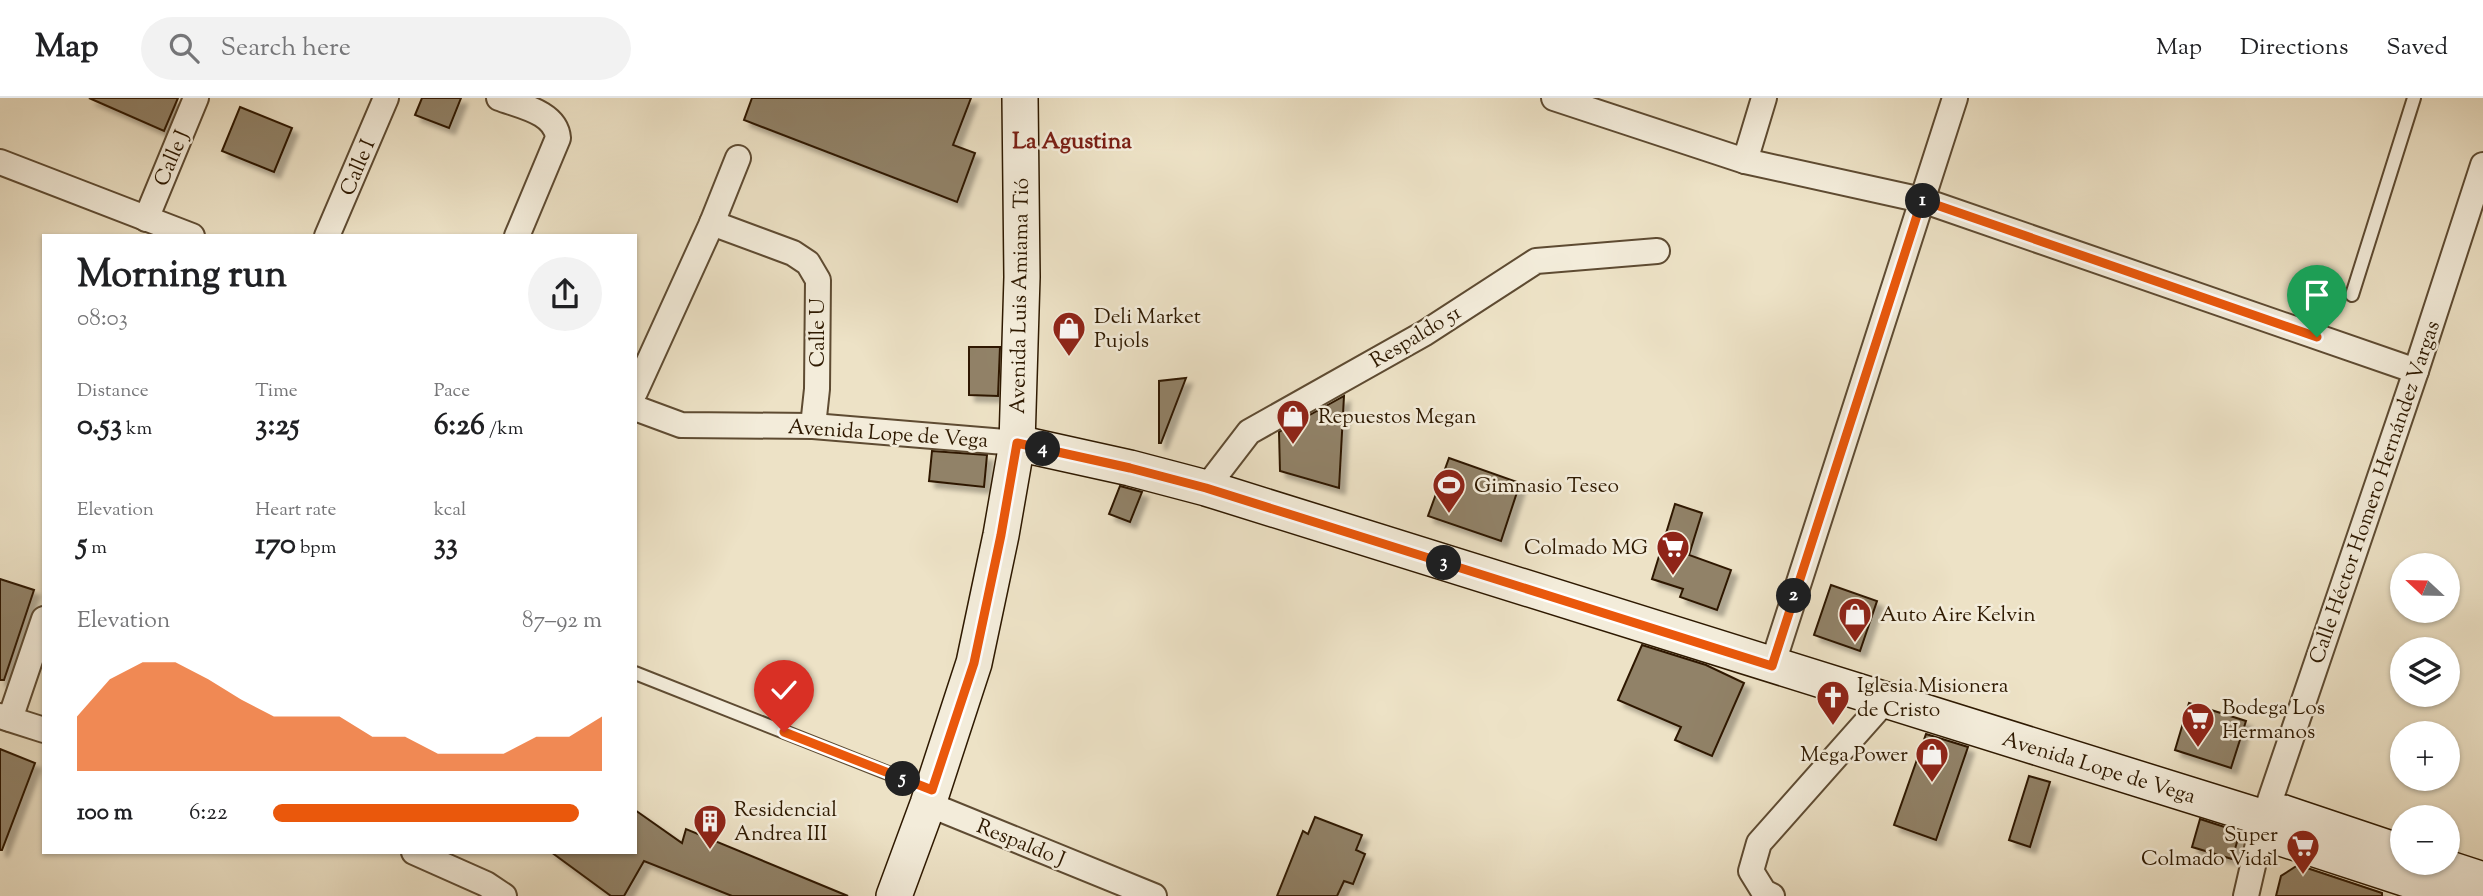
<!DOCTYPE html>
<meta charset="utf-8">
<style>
body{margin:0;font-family:"Sorts Mill Goudy",serif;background:#f2f2f2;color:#202124;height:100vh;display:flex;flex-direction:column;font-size:26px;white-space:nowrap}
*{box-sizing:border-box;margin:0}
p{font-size:23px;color:#757577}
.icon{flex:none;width:38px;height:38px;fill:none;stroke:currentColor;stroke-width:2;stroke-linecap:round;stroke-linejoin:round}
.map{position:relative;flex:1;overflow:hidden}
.sheet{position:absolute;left:42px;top:136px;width:595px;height:620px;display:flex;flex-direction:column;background:#fff;border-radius:0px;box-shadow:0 2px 5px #0004}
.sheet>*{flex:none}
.needle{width:46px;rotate:292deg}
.fabs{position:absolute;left:2390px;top:455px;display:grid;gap:14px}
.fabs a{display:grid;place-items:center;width:70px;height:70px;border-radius:50%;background:#fff;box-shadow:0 2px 5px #0004;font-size:35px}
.pin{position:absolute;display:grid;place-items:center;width:60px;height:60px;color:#fff;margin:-72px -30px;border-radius:50% 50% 50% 0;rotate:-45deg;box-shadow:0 0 7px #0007}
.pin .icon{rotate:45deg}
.km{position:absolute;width:35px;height:35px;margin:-18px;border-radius:50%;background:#222;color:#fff;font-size:19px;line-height:35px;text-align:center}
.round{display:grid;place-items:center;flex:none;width:74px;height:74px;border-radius:37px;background:#f2f2f2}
.headline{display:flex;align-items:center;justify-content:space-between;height:119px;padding:0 35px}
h1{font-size:38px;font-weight:700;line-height:52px}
.metrics{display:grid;grid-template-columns:repeat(3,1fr);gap:10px;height:119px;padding:7px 35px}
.metrics div{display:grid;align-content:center}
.metrics b{font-size:30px;font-weight:700}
.metrics small{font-size:19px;font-weight:400}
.metrics p{font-size:19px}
.chart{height:196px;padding:14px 35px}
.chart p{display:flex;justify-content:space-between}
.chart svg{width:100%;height:126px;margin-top:7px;fill:#ea580c;opacity:.7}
ul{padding:0 35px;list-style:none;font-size:23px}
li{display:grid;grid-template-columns:112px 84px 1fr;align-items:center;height:52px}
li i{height:18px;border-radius:9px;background:#ea580c}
header{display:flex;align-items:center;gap:42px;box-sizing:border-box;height:98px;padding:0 35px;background:#fff;border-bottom:2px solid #e0e0e0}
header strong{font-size:33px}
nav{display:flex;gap:38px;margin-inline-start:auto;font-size:24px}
.search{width:490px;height:63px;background:#f2f2f2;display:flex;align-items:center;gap:18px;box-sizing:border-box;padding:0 24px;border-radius:38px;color:#757577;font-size:26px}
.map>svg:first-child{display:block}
.building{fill:#918267;stroke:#2e1900;stroke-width:2;filter:url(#shadow)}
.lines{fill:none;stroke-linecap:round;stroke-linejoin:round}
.lane-casing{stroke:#5e4b32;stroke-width:16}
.street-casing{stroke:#5e4b32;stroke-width:28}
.secondary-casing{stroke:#2e1900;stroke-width:38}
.lane{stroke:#f3ecda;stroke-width:12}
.street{stroke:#f3ecda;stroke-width:24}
.secondary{stroke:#f3ecda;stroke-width:35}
.route-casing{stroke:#fff;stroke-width:14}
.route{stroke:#ea580c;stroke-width:9}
.labels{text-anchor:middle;stroke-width:5;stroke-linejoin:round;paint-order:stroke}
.street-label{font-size:21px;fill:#2e1900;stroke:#f3ecda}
.poi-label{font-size:21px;fill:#2e1900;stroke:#f3ecda;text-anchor:start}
.neighbourhood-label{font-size:23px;font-weight:bold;fill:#7a1f14;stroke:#f3ecda}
</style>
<header>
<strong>Map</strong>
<div class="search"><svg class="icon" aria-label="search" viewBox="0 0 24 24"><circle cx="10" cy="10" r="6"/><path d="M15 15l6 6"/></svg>Search here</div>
<nav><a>Map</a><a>Directions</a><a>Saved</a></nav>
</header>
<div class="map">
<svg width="2483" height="798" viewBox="0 0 2483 798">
<defs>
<filter id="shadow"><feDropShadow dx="6" dy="6" stdDeviation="2" flood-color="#0004"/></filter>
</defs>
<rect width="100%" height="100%" fill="#ede2c6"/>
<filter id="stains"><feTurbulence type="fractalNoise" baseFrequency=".00286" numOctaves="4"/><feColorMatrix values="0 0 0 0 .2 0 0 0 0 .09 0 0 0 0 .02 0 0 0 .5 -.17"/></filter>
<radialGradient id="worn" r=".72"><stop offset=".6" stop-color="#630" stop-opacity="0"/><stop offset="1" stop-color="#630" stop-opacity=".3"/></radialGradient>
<!-- building -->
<g class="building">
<polygon points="89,0 178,0 164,33"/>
<polygon points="422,0 461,0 449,30 415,17"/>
<polygon points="752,0 971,0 953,47 975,55 957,104 744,22"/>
<polygon points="240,9 292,30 274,74 222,53"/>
<polygon points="969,249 1000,249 998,298 969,297"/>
<polygon points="1186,280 1161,345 1159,345 1159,283"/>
<polygon points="1344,298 1339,390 1280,373 1279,334"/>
<polygon points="932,353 987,357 984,389 929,383"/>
<polygon points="1449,360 1520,385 1501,443 1428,418"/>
<polygon points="1120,388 1142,394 1130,424 1109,416"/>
<polygon points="1675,406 1702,415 1689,457 1731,472 1717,512 1680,499 1683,491 1652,481"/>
<polygon points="0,481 34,492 4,582 0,582"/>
<polygon points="1831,487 1877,503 1860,553 1814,537"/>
<polygon points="1642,547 1706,567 1744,585 1712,658 1675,642 1681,629 1618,602"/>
<polygon points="2189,605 2246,623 2231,670 2175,652"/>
<polygon points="1926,636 1968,649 1936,742 1894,727"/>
<polygon points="0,651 35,665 2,752 0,752"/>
<polygon points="2029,678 2050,684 2030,749 2009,742"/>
<polygon points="635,712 682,745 686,731 848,798 732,798 644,763 624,798 611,798 551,754 635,754"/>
<polygon points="1315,719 1362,737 1356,752 1365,756 1353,786 1344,783 1337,798 1277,798 1303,733 1308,736"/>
<polygon points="2200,721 2240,734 2232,761 2192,749"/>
<polygon points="2298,767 2382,795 2382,798 2276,798 2281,778"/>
</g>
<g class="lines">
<defs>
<g id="lane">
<polyline points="2352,197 2414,0"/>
<polyline points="635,575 931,692"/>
</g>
<g id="street">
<path d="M 499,0 C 520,8 556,14 558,40 L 517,138"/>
<polyline points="1554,0 1745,63 1922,102 2416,273"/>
<polyline points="1745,63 1764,0"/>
<polyline points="0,64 192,138"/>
<polyline points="146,121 196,0"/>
<polyline points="712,125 793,155 808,165 818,182 817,291 813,328"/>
<polyline points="327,138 386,0"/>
<polyline points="635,294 712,125 738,60"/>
<polyline points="635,310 681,327 813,328 1017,345"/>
<polyline points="1206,390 1249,334 1425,235 1536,163 1657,153"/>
<polyline points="1772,568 1955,0"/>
<polyline points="0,618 44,632"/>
<polyline points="10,621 44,521"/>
<polyline points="928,706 1154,798"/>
<polyline points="414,754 486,786 504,798"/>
<polyline points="1772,798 1764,794 1751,773 1759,745 1885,603"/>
<polyline points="2246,798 2264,720 2416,273 2483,67"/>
</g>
<g id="secondary">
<polyline points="1017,345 1130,370 1206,390 2264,720 2284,715 2403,755"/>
<polyline points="2264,720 2278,739 2459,798"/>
<polyline points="2431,765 2483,782"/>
<polyline points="894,798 928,706 974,565 1001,437 1017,345 1022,179 1020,0"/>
</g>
</defs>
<!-- lane casing -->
<use href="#lane" class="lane-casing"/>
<!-- street casing -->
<use href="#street" class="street-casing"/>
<!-- secondary casing -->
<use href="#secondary" class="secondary-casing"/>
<!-- lane -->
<use href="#lane" class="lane"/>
<!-- street -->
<use href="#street" class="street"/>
<!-- secondary -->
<use href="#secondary" class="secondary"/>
</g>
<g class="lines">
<defs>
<polyline id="route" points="784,634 932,692 974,565 1001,437 1017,345 1130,370 1206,390 1772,568 1922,102 2317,239"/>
</defs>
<!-- route casing -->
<use href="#route" class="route-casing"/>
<!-- route -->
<use href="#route" class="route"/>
</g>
<!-- icons -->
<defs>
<symbol id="shop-pin" viewBox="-11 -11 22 30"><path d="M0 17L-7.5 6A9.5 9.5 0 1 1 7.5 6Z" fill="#8f2418" stroke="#f3ecda"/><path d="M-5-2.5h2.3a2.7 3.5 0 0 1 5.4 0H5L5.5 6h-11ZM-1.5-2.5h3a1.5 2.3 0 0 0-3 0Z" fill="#fff"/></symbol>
<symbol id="stadium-pin" viewBox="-11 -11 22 30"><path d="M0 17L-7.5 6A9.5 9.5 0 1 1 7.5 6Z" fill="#8f2418" stroke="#f3ecda"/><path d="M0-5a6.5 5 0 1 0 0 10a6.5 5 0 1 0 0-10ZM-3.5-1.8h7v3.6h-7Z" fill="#fff"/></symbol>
<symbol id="supermarket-pin" viewBox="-11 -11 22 30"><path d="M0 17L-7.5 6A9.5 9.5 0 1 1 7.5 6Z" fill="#8f2418" stroke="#f3ecda"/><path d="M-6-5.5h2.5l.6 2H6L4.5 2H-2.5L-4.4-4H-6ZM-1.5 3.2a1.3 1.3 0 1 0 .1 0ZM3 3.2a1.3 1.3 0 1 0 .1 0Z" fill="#fff"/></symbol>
<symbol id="church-pin" viewBox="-11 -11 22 30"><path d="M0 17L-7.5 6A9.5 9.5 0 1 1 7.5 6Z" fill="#8f2418" stroke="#f3ecda"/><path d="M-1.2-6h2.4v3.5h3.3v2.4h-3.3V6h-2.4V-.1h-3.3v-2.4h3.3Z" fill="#fff"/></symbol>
<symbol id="building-pin" viewBox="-11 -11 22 30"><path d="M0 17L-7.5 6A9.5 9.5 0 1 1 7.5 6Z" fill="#8f2418" stroke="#f3ecda"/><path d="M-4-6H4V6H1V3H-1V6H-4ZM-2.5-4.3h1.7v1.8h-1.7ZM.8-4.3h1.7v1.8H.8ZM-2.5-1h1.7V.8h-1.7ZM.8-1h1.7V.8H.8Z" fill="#fff"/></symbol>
</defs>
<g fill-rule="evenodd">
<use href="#shop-pin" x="1050" y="211" width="38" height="52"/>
<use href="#shop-pin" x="1274" y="299" width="38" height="52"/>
<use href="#stadium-pin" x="1430" y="368" width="38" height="52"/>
<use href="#supermarket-pin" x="1654" y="430" width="38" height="52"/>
<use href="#shop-pin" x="1836" y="497" width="38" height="52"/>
<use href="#church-pin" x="1814" y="580" width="38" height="52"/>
<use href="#supermarket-pin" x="2179" y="602" width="38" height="52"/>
<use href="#shop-pin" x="1913" y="637" width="38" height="52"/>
<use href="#building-pin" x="691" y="704" width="38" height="52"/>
<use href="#supermarket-pin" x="2284" y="729" width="38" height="52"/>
</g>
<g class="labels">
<!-- street labels -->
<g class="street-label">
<text transform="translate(171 60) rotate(-67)" y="7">Calle J</text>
<text transform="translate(357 69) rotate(-67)" y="7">Calle I</text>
<text transform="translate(1019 198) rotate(-89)" y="7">Avenida Luis Amiama Tió</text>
<text transform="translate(817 235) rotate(-90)" y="7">Calle U</text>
<text transform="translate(1415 238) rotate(-31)" y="7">Respaldo 51</text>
<text transform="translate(888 335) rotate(4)" y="7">Avenida Lope de Vega</text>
<text transform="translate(2374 394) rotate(-71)" y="7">Calle Héctor Homero Hernández Vargas</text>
<text transform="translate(2099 669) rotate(17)" y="7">Avenida Lope de Vega</text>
<text transform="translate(1021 744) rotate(22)" y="7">Respaldo J</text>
</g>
<!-- poi labels -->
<g class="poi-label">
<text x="1094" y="225">Deli Market<tspan x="1094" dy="24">Pujols</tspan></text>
<text x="1318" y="325">Repuestos Megan</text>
<text x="1474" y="394">Gimnasio Teseo</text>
<text x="1648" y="456" text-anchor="end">Colmado MG</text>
<text x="1880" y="523">Auto Aire Kelvin</text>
<text x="1857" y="594">Iglesia Misionera<tspan x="1857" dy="24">de Cristo</tspan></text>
<text x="2222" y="616">Bodega Los<tspan x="2222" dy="24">Hermanos</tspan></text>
<text x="1908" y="663" text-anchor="end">Mega Power</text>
<text x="734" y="718">Residencial<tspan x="734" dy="24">Andrea III</tspan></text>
<text x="2278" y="743" text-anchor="end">Super<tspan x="2278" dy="24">Colmado Vidal</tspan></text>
</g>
<!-- neighbourhood labels -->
<g class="neighbourhood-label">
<text x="1072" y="50">La Agustina</text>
</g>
</g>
<rect width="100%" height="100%" filter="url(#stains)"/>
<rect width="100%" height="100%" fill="url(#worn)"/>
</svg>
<div class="fabs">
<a><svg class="needle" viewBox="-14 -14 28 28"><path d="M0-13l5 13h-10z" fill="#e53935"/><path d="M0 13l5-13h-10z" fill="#757577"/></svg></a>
<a><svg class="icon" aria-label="layers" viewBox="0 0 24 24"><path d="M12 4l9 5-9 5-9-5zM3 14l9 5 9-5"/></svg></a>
<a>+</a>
<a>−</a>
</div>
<div class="pin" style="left:2317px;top:239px;background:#1e9e55"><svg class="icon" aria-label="arrive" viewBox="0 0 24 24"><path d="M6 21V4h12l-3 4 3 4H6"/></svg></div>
<div class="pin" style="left:784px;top:634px;background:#d93025"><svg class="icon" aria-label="check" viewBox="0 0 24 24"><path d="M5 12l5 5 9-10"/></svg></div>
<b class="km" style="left:1923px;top:103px">1</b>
<b class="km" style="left:1794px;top:498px">2</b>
<b class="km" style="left:1444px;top:465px">3</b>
<b class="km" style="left:1043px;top:351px">4</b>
<b class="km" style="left:903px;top:681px">5</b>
<section class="sheet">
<div class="headline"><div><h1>Morning run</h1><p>08:03</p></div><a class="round"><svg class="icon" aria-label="share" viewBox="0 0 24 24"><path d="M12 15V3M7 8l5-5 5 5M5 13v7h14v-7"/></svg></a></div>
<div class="metrics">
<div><p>Distance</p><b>0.53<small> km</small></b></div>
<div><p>Time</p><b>3:25</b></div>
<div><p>Pace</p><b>6:26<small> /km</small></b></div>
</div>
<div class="metrics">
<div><p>Elevation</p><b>5<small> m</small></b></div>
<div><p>Heart rate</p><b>170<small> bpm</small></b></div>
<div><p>kcal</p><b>33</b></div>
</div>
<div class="chart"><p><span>Elevation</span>87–92 m</p>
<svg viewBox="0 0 160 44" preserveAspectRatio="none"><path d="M0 44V25L10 12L20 6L30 6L40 12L50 19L60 25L70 25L80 25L90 32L100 32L110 38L120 38L130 38L140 32L150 32L160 25V44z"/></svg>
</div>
<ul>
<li><b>100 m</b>6:22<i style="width:93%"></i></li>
</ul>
</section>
</div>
